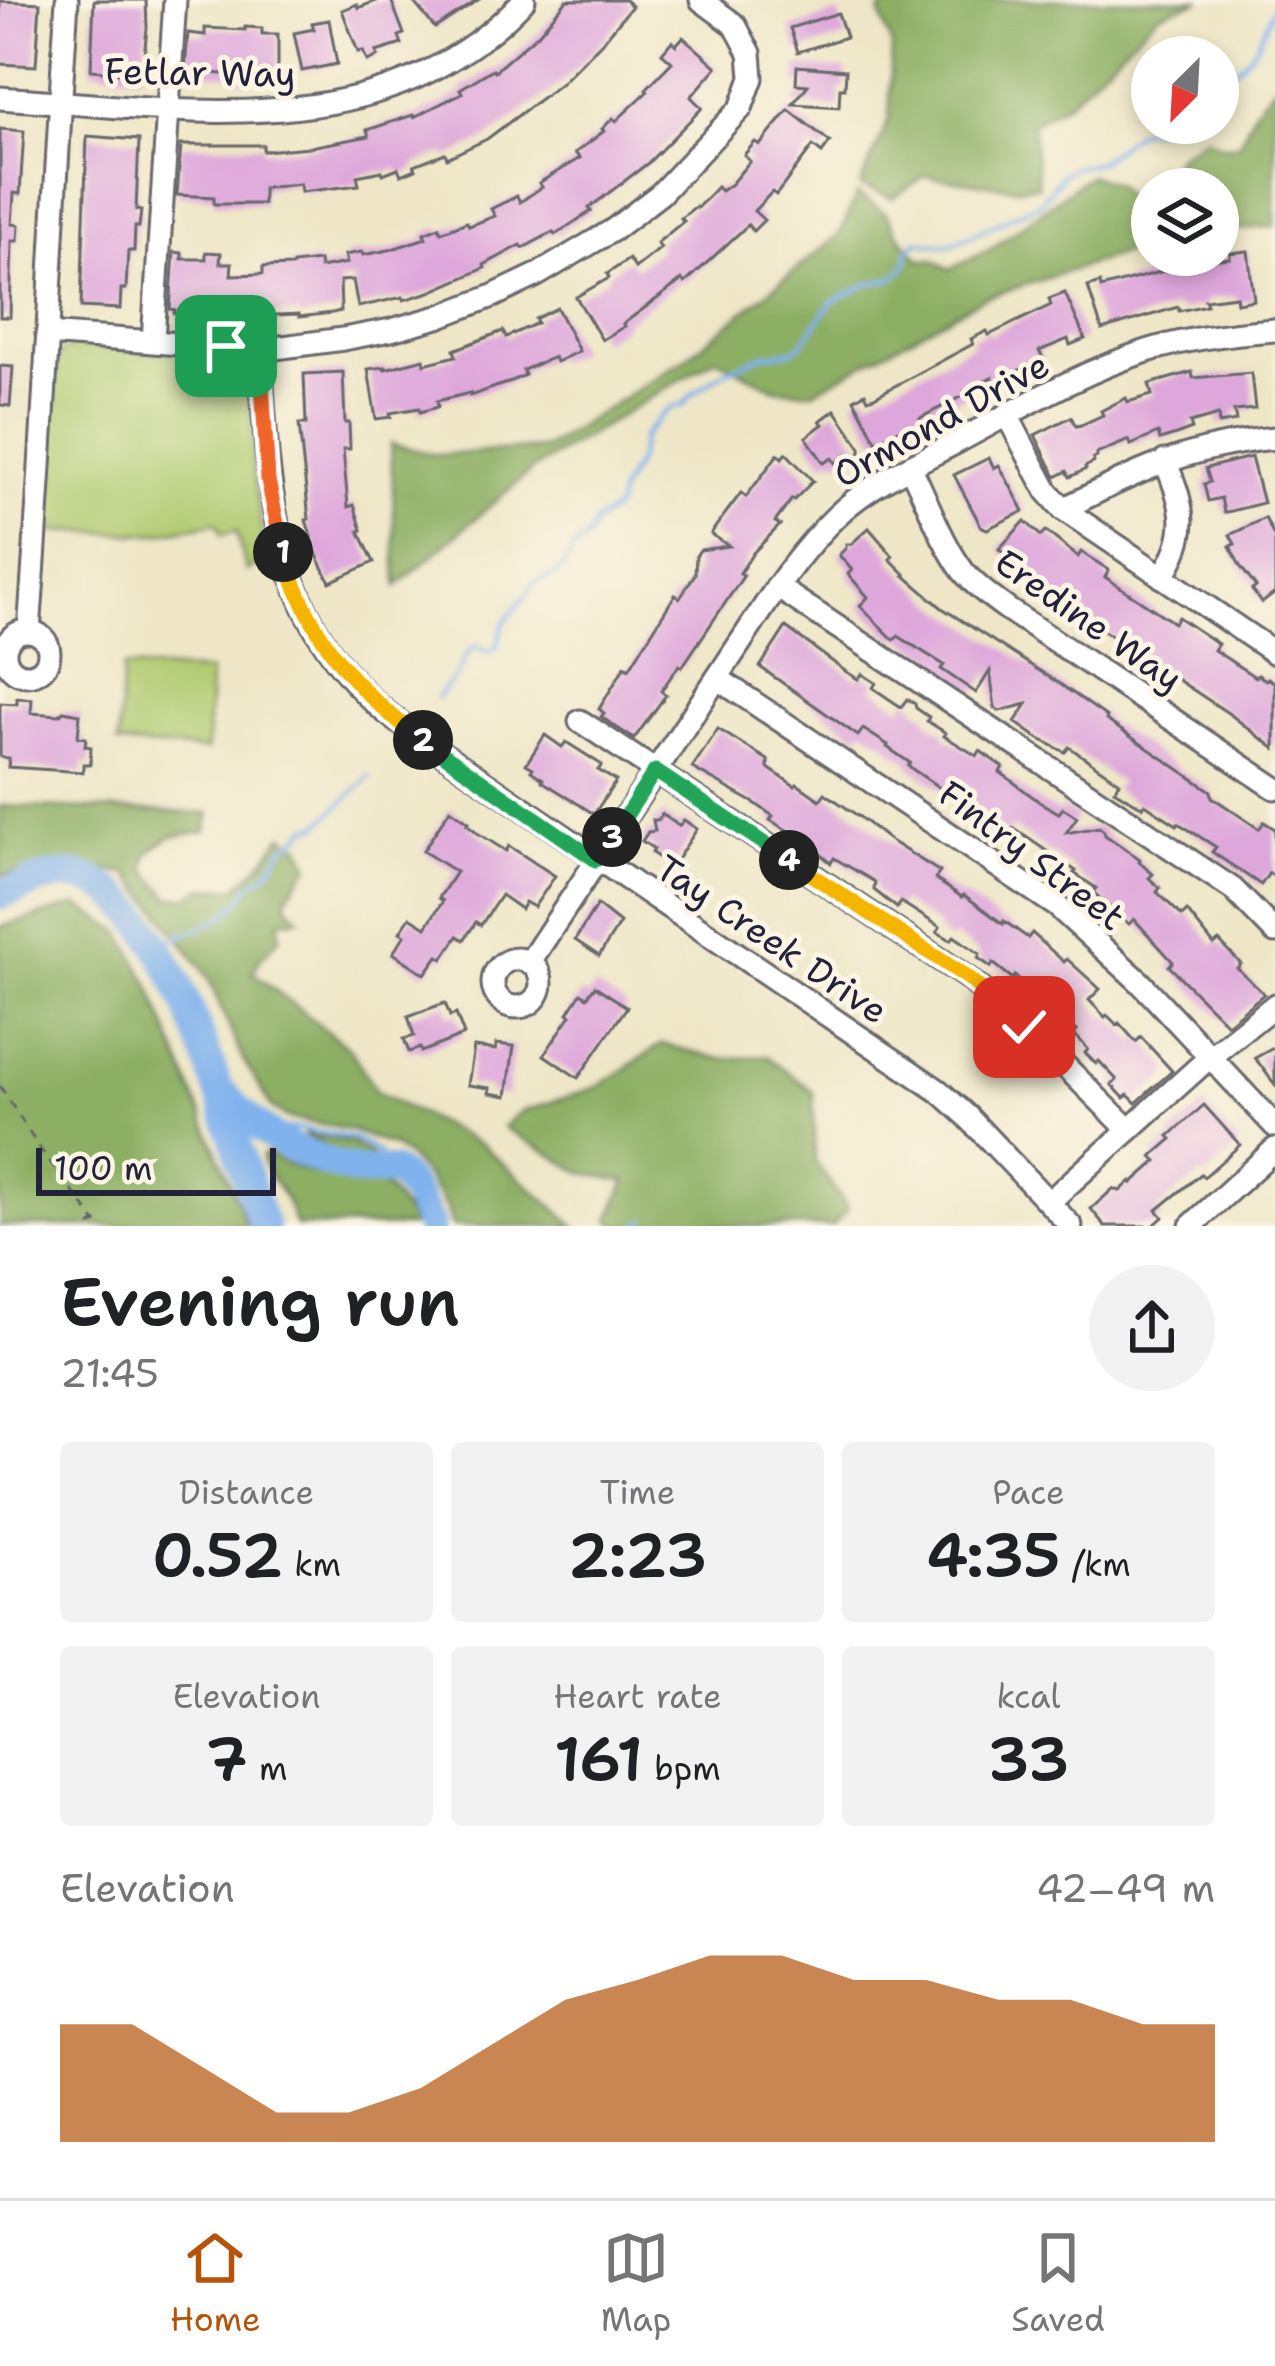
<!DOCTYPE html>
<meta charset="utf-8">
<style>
body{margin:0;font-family:"Shantell Sans",sans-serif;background:#f2f2f2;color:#202124;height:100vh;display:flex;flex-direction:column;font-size:45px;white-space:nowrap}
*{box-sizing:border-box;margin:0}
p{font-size:39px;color:#757577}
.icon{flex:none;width:66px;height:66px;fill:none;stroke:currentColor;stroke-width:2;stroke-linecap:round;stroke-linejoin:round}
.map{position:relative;height:1226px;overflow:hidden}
.drawer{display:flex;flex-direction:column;background:#fff;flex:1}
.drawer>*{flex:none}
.needle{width:78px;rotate:204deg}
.controls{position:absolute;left:1131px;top:36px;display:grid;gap:24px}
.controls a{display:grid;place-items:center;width:108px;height:108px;border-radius:50%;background:#fff;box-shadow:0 6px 18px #0003;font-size:60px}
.scale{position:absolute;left:36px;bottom:30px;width:240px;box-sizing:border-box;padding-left:12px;border:6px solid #22223b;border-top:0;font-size:33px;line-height:42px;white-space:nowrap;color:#22223b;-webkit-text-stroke:9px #fcf5e5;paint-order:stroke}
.pin{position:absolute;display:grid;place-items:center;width:102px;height:102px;color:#fff;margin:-51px;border-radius:24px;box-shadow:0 6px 18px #0006}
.km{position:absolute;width:60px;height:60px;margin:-30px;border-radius:50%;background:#222;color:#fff;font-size:33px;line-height:60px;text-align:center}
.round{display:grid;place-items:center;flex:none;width:126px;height:126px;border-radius:63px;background:#f2f2f2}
.overview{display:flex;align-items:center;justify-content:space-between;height:204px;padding:0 60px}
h1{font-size:66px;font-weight:600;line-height:90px}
.metrics{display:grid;grid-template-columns:repeat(3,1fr);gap:18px;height:204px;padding:12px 60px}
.metrics div{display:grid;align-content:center;border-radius:12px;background:#f2f2f2;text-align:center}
.metrics b{font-size:60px;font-weight:600}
.metrics small{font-size:33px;font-weight:400}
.metrics p{font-size:33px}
.chart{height:336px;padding:24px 60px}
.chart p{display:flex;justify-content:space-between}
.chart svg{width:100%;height:216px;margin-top:12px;fill:#b45309;opacity:.7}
.tab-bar{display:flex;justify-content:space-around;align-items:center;height:168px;border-top:3px solid #e0e0e0;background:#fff;font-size:33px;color:#757577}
.tab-bar a{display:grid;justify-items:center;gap:6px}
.tab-bar .on{color:#b45309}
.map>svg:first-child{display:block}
.green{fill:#b0cb71;stroke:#697656;stroke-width:3}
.forest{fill:#8caf63;stroke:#57684f;stroke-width:3}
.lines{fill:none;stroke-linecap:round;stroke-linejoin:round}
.stream{stroke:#80b2ed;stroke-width:4.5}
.river{stroke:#80b2ed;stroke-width:30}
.building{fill:#dea7db}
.minor-casing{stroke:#69676c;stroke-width:27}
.path{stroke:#69676c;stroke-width:3;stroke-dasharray:9 9;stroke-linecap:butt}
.minor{stroke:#fff;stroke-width:21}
.split-1-casing{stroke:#fff;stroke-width:24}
.split-2-casing{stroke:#fff;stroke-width:24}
.split-3-casing{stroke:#fff;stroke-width:24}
.split-4-casing{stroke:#fff;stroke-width:24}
.split-5-casing{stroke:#fff;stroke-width:24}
.split-1{stroke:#f0652b;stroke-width:15}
.split-2{stroke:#f5b400;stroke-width:15}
.split-3{stroke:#22a559;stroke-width:15}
.split-4{stroke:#22a559;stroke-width:15}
.split-5{stroke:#f5b400;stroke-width:15}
.labels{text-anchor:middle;stroke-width:10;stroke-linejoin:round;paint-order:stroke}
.street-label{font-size:36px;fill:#22223b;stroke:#fcf5e5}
</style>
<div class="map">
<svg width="1275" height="1226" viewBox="0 0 1275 1226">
<rect width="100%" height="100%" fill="#fcf5e5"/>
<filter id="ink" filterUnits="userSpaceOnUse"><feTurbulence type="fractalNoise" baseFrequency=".00833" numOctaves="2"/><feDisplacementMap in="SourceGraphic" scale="24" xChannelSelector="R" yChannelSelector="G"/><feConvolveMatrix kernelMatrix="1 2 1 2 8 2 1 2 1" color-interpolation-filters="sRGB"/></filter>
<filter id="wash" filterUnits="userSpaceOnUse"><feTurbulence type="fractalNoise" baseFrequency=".004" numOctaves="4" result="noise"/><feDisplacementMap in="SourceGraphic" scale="48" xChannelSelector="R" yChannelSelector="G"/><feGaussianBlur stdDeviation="2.7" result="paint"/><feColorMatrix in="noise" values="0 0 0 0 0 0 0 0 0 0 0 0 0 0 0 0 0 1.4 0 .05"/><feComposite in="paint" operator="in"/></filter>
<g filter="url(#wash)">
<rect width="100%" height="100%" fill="#eee6c6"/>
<!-- green -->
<g class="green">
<polygon points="74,346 227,357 244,364 251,378 253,468 265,550 255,567 247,571 236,531 222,535 217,523 154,534 44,531 55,366 61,352"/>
<polygon points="123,667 210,672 207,750 118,744"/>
</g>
<!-- forest -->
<g class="forest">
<polygon points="891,0 1201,0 1160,13 1067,103 1032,123 1038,186 1018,188 925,176 892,198 860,186 889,119 892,46 880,13"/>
<polygon points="1273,87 1275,87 1275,226 1218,231 1218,189 1156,189 1177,156 1205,137 1223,146 1239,144 1256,107"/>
<polygon points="1090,175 1115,184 1145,218 1152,195 1152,245 983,298 812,392 776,389 716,358 533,469 397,586 391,444 437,455 545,448 686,358 840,234 857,194 886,213 899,235 920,260 933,260 950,269 991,249"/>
<polygon points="0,806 210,813 206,831 169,837 148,853 145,869 170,897 189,897 202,888 236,888 262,863 283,835 301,846 310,865 286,897 289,908 300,918 279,921 280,938 259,960 253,973 350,1049 377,1092 483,1146 575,1226 452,1226 447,1209 427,1178 408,1157 393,1146 350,1130 288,1118 271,1107 241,1055 208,977 157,908 128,874 71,865 0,876"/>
<polygon points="77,905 121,932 149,984 247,1226 0,1226 0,927"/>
<polygon points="662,1044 721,1059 767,1056 813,1091 815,1161 848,1209 833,1226 615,1226 610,1219 626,1181 583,1173 503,1127 520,1112 598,1087"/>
<path d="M 303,1134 L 351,1142 L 373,1156 L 375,1162 C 344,1167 328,1146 303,1134 Z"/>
<path d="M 266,1153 C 296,1174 346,1181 382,1184 L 408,1215 L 413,1226 L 296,1226 C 292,1215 289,1204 283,1195 C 274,1180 265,1173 262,1156 Z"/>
</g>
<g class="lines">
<!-- stream -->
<g class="stream">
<path d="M 1218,76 C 1252,69 1261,33 1275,5"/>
<path d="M 437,698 C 442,691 451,683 456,676 C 465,662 462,653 478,646 C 484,651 488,653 496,649 L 504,623 L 536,582 L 558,573 L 576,546 L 587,539 L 596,521 L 613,511 L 618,504 L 619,494 L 637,462 L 643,437 L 661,416 L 672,407 L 683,405 L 690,396 L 725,371 L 763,355 L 791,351 L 800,346 L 832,302 L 869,284 L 891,279 L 902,271 L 908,259 L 908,250 L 916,242 L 946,245 L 957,242 L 1040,203 L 1061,176 L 1071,168 L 1099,162 L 1139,130 L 1159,129 L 1165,123"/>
<polyline points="156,946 216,921 225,914 240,901 248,887 268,872 284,847 299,838 306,828 319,825 370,776"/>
<polyline points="255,1126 266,1129 300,1129 353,1138 377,1152 390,1171"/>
<polyline points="637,1226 646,1220"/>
</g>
<!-- river -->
<g class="river">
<path d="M 0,895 C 22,888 47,874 71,876 C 179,883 228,1144 264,1226"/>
<path d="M 225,1095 C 259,1134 305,1159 355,1171 C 367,1174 381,1169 392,1172 C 411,1179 422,1210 430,1226"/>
</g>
</g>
<g id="blocks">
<!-- building -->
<g class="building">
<polygon points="94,0 146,0 147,28 142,75 91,70"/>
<polygon points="379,0 391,0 404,34 399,36 402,44 376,52 378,56 367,61 363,51 358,52 342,10 357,4 358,8"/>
<polygon points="412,0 478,0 435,28"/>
<polygon points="567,0 625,0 632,6 604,40 560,84 487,139 447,158 445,153 414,165 416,169 401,175 398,168 383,174 382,171 357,176 359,185 301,192 300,184 263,188 263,204 214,204 214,197 177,195 181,145 263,145 263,151 310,147 369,136 367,130 413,115 414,117 462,93 460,89 493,69 495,71 539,33"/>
<polygon points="0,1 40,3 36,66 0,64"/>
<polygon points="838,13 846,37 798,52 790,28"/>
<polygon points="329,20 337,64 302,71 294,33 314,29 312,23"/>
<polygon points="245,27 262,28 262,34 278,34 278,80 234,80 234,75 185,71 188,33 205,35 205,28 245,30"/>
<polygon points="683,37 717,67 691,97 702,108 648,163 589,208 591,211 555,235 553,232 523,248 521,245 484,265 485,268 430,292 404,300 403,297 358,307 353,280 340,281 341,311 332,313 299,317 299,314 254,316 254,312 229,313 229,316 174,313 175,310 170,309 174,252 182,253 182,259 206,259 206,252 221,253 220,263 232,263 231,275 263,274 263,267 293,266 293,264 319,261 320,268 347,263 345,255 362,252 363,255 389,250 426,238 424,233 439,227 441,232 467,222 469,226 495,216 491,209 517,196 520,202 542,187 539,183 580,158 575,153 604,131 602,129 613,118 616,121 648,91 646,89 672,62 662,53 672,41 676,45"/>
<polygon points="797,66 846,70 845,88 840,88 839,107 793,104 808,85 796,84"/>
<polygon points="789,110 830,142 822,153 813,146 776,195 772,192 754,211 764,220 753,231 748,225 685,283 682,280 623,324 625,326 602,340 576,297 609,278 607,274 629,259 635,268 661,248 657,243 684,221 681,218 696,206 697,208 717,187 721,191 731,184 750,161 744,155 755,142 760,145"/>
<polygon points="0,129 24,131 20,194 14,193 12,224 19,225 18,241 12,241 10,317 0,317"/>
<polygon points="87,136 139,140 136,210 141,211 139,227 135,227 134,251 128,251 126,289 121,289 120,309 81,307"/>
<polygon points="1248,251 1254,300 1237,303 1236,296 1205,300 1207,305 1179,311 1178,307 1102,330 1088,287 1100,283 1101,288 1179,267 1178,264 1230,258 1230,253"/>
<polygon points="1065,293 1085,339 1070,345 1068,339 1039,351 1043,358 995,383 992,377 965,391 967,394 920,418 923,424 903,434 901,429 876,441 854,399 865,393 868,399 874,397 973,344 971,339 987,331 989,335 1051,305 1049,299"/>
<polygon points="557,308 579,351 556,362 554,357 523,370 525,375 507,383 470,396 470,393 437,401 438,407 420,412 419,408 390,413 391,417 376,419 368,369 385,367 385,369 424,359 425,364 456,356 454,350 503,331 506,337 537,323 535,319"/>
<polygon points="0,366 13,367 10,406 0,405"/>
<polygon points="343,372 345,423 349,423 350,449 343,449 348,507 354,505 362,530 359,531 374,562 330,582 317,555 306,520 309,519 299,424 306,424 304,374"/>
<polygon points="1192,372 1193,378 1251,373 1255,409 1234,411 1236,421 1219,424 1218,415 1190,423 1192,429 1176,435 1160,440 1158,433 1131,445 1129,440 1096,454 1097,457 1093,459 1094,462 1085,467 1086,469 1070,477 1067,471 1056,477 1035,435 1071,417 1076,426 1081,425 1103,415 1101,411 1126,398 1128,402 1152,395 1149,384"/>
<polygon points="835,410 861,448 861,453 850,461 846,455 835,463 832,458 824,463 806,437 823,424 820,421"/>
<polygon points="786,453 813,481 794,500 792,499 775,522 780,525 753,553 740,573 744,575 682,667 679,665 661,691 666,695 634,739 601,717 604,713 599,709 625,666 629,669 675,595 680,598 695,574 696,556 700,550 729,546 711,534 716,526 741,493 746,497 778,454 782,458"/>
<polygon points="1251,457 1263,503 1227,512 1224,512 1221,498 1208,501 1204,484 1210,482 1206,468"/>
<polygon points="989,458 994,468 999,465 1024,511 987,529 981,526 954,475"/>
<polygon points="1265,518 1275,538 1275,593 1262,603 1252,590 1256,587 1240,566 1230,546 1235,544 1230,535"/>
<polygon points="1025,521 1041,536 1046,531 1078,557 1081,552 1109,570 1105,577 1174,623 1178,617 1218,644 1214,650 1252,675 1256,677 1258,675 1266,680 1268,678 1275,683 1275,749 1231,715 1039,588 999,549"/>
<polygon points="869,528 893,556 890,559 905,574 904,575 942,608 1060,684 1107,717 1106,720 1211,791 1212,797 1259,829 1264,822 1275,829 1275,877 1269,873 1261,885 1212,852 1216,847 1178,823 1177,825 1145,804 1143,807 1114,790 1120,782 1069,747 1065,752 1036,737 1015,722 1027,704 1000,711 995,708 990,671 976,693 941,669 944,665 898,636 894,640 860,606 868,597 848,574 852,570 839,555 846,548 846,544 851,544"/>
<polygon points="786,627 845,671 858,679 862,674 876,683 873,688 901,707 907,699 915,704 916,708 929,717 927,721 946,733 944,736 977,756 980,751 1003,767 1000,772 1041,803 1059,813 1063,808 1077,817 1066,833 1099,827 1104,831 1105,835 1140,859 1139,862 1153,874 1149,878 1160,888 1157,892 1182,916 1187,911 1214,945 1219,941 1241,964 1237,968 1264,994 1227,1024 1169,966 1173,962 1134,919 1129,924 1093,892 1096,888 1074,873 1076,871 1013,828 1008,835 908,766 910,763 887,747 888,745 863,729 858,736 760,667"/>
<polygon points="17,698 32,699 31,713 60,715 63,711 80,714 78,737 86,738 85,746 91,747 90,764 83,764 83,772 8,767 9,758 0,757 0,703 17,704"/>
<polygon points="718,729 768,760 768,768 795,786 797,784 820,800 825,793 861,818 889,840 940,872 935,879 962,897 964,895 1003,924 1004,921 1028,938 1032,933 1064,962 1067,959 1100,989 1089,1000 1105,1017 1107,1015 1117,1025 1119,1023 1136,1042 1141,1037 1172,1071 1136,1103 1128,1095 1124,1098 1112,1085 1117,1080 1099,1061 1096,1064 1085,1053 1088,1049 1074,1034 1077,1031 1058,1013 1053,1018 1039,1006 1041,1005 1033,998 1035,995 1015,976 1013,979 993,963 991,967 978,958 980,954 954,936 951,940 937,932 940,927 901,902 897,908 874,890 875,882 834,858 831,863 805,841 770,820 773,816 756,804 692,768"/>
<polygon points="545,735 562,747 566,742 588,756 602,765 598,770 616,781 594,814 542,781 543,779 531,771 533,768 526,764"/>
<polygon points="450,809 469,822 467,824 479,834 506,851 509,846 555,876 534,907 525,902 521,909 501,895 481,925 476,922 464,940 458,936 443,959 438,956 425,974 393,953 405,935 400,932 410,917 426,927 443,901 439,898 456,872 423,851"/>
<polygon points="662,814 679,826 684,820 697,829 672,867 652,853 654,849 642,841 648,832 655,831 653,820 658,820"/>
<polygon points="597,905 620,923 599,956 575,940"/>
<polygon points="595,986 627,1007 578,1078 544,1055 571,1015 568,1013 581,993 587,997"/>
<polygon points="445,1003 450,1016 456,1014 464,1035 421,1052 420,1048 409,1052 404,1039 414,1036 408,1016"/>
<polygon points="496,1044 514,1046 507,1096 489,1093 490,1088 468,1085 474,1047 496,1050"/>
<polygon points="1275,1047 1275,1085 1255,1058"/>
<polygon points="1204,1105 1240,1145 1204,1177 1201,1174 1157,1210 1163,1217 1153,1226 1105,1226 1091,1209 1113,1189 1120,1191 1131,1181 1132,1183 1157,1161 1152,1156 1172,1139 1169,1136"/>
</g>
</g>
</g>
<g filter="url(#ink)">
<use href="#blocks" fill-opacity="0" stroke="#69676c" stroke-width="3"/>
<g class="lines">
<defs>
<g id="minor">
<path d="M 0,98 C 181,109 385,150 524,0"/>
<polyline points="47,334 260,350 343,339 391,330 438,317 493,296 537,275 613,230 660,194 741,108 752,78 750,53 735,25 701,0"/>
<polyline points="153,341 175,0"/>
<path d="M 260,350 C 268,478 268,599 368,696 C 390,718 417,735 442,753 L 939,1091 L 966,1115 L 1071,1226"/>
<polyline points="1007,415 1047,491 1063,509 1275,653"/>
<path d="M 910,466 C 927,500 941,541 963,571 C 975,586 992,598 1007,609 L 1275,788"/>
<path d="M 1063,509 C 1137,471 1190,446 1275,438"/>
<path d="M 1162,577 C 1191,534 1185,507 1165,461"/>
<polyline points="777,587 1233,889 1275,932"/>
<circle cx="27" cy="653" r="22"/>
<path d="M 29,631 C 45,421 53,210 67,0"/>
<polyline points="717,678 1057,906 1140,982 1275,1126"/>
<polyline points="580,721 968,978 1025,1026 1129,1130"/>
<circle cx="517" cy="983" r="24"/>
<path d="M 529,963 L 777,587 C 797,559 818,532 844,509 C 876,481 917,463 955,443 C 1017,410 1080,372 1147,351 C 1188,338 1232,333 1275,330"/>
<polyline points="1049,1202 1211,1056 1275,1005"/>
<polyline points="1191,1226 1275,1149"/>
</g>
</defs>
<!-- minor casing -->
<use href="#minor" class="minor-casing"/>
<!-- path -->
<g class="path">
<polyline points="0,1086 38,1146 96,1222"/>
<polyline points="90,1226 96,1222 101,1226"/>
</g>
<!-- minor -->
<use href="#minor" class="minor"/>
</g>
</g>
<g class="lines" filter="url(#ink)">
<defs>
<polyline id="split-1" points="226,346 260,350 268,480 283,552"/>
<path id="split-2" d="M 283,552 C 311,637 351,688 423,740"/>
<polyline id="split-3" points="423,740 596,860 612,837"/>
<polyline id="split-4" points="612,837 655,771 789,860"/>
<polyline id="split-5" points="789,860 968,978 1024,1027"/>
</defs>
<!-- split-1 casing -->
<use href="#split-1" class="split-1-casing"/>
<!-- split-2 casing -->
<use href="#split-2" class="split-2-casing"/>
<!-- split-3 casing -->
<use href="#split-3" class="split-3-casing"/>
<!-- split-4 casing -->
<use href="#split-4" class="split-4-casing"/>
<!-- split-5 casing -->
<use href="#split-5" class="split-5-casing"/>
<!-- split-1 -->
<use href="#split-1" class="split-1"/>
<!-- split-2 -->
<use href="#split-2" class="split-2"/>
<!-- split-3 -->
<use href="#split-3" class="split-3"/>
<!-- split-4 -->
<use href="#split-4" class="split-4"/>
<!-- split-5 -->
<use href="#split-5" class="split-5"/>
</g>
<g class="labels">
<!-- street labels -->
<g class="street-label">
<text transform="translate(200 72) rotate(1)" y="13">Fetlar Way</text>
<text transform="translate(941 419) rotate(-29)" y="13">Ormond Drive</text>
<text transform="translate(1089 620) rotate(35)" y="13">Eredine Way</text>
<text transform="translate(1032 855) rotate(37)" y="13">Fintry Street</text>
<text transform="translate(772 939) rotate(34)" y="13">Tay Creek Drive</text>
</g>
</g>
</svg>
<div class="controls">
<a><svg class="needle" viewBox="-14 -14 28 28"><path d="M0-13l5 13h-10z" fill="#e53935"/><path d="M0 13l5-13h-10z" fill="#757577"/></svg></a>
<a><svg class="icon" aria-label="layers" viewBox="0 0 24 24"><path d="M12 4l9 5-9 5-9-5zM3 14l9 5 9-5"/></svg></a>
</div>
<div class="scale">100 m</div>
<div class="pin" style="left:226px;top:346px;background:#1e9e55"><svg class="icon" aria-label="arrive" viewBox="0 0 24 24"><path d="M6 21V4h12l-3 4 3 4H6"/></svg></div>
<div class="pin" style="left:1024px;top:1027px;background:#d93025"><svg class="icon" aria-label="check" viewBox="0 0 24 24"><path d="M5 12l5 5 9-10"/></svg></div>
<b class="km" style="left:283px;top:552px">1</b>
<b class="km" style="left:423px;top:740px">2</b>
<b class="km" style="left:612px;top:837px">3</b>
<b class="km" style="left:789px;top:860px">4</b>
</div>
<section class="drawer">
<div class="overview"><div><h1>Evening run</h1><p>21:45</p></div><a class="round"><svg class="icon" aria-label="share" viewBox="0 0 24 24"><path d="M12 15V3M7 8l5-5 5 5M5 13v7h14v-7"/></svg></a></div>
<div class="metrics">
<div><p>Distance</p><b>0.52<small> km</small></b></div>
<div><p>Time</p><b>2:23</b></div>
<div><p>Pace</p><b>4:35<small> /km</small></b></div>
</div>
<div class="metrics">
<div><p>Elevation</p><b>7<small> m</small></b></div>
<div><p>Heart rate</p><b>161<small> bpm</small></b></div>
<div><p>kcal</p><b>33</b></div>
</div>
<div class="chart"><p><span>Elevation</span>42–49 m</p>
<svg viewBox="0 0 160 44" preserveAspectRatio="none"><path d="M0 44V20L10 20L20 29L30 38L40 38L50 33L60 24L70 15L80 11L90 6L100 6L110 11L120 11L130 15L140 15L150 20L160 20V44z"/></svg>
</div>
</section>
<nav class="tab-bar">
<a class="on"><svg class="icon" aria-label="home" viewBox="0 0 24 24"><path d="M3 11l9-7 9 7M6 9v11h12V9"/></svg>Home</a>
<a><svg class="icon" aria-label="map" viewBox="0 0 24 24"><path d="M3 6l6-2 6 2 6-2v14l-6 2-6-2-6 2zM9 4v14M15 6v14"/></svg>Map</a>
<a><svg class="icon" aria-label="saved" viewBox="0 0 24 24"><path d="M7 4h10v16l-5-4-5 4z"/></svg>Saved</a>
</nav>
